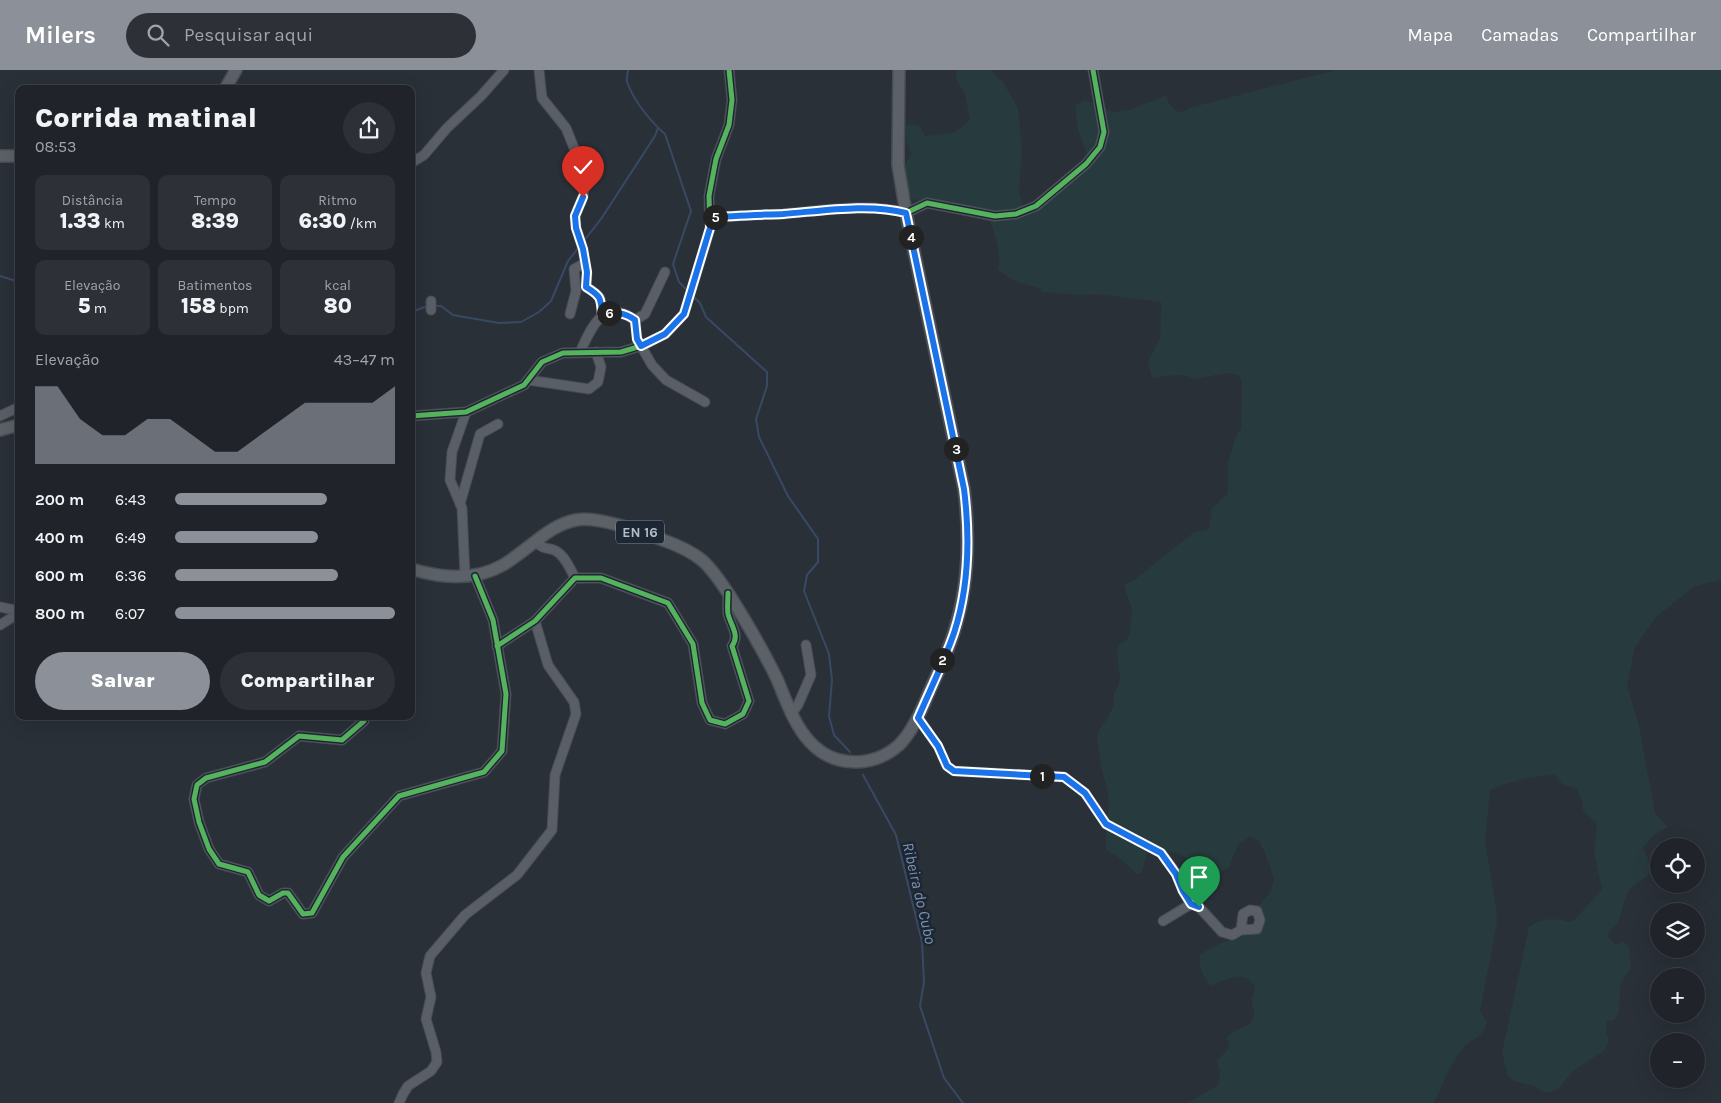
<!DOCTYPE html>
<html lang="pt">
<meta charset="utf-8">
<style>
body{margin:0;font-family:Karla,sans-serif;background:#2d3036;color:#f1f3f6;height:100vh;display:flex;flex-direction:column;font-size:19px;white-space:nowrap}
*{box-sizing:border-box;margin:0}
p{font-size:16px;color:#a2a4a8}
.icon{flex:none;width:28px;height:28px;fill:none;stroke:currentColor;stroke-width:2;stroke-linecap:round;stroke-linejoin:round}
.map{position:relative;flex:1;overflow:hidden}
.details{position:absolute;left:15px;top:15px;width:400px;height:635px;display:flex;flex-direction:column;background:#20242a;border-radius:10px;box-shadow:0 5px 20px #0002,0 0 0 1px #3d4147}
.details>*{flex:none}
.buttons{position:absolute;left:1650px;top:768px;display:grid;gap:10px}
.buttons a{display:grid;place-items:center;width:55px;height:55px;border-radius:50%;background:#20242a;box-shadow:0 5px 20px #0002,0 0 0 1px #3d4147;font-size:25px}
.pin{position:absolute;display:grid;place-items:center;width:42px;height:42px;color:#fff;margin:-51px -21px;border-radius:50% 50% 50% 0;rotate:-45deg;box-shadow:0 0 5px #0007}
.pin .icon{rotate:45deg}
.km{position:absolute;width:25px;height:25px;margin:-12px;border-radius:50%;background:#222;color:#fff;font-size:14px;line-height:25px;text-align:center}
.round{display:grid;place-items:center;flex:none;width:52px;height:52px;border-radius:26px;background:#2d3036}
.headline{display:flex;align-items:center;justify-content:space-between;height:85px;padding:0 20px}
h1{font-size:28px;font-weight:800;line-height:38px}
.figures{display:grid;grid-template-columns:repeat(3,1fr);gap:8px;height:85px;padding:5px 20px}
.figures div{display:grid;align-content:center;border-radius:10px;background:#2d3036;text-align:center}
.figures b{font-size:21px;font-weight:800}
.figures small{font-size:14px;font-weight:400}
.figures p{font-size:14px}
.chart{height:140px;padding:10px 20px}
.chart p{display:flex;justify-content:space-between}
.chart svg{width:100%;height:90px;margin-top:5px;fill:#8c9099;opacity:.7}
.action{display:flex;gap:10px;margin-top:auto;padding:10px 20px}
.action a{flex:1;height:58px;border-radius:30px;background:#8c9099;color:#fff;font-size:20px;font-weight:800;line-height:58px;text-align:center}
.action a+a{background:#2d3036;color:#f1f3f6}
ul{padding:0 20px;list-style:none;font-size:16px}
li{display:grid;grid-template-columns:80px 60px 1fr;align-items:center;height:38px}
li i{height:12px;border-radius:6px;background:#8c9099}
header{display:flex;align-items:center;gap:30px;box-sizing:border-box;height:70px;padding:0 25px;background:#8c9099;color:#fff}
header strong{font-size:24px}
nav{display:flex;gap:28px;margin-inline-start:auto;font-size:18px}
.search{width:350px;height:45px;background:#2d3036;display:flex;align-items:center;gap:12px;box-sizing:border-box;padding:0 18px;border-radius:28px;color:#a2a4a8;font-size:19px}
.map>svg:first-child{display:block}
.grass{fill:#273a3e}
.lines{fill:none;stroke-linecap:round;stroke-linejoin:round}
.stream{stroke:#384963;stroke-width:2}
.minor-casing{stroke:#484c53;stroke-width:11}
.major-casing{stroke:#484c55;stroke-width:14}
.minor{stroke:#5a5e66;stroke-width:9}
.major{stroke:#5c6168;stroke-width:11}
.cycleway-casing{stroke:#1d2633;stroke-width:8}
.cycleway{stroke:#56b35d;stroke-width:5}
.route-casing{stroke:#fff;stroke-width:10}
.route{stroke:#1a73e8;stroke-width:6}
.labels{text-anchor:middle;stroke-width:5;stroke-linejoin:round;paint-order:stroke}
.shield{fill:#1d2633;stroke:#878f9c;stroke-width:1}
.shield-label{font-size:14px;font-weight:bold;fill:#b4bcc9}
.water-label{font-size:16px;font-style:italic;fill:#7c92b1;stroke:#1d2633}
</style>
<header>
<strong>Milers</strong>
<div class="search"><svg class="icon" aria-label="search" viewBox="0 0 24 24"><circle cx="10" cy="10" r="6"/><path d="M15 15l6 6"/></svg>Pesquisar aqui</div>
<nav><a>Mapa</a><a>Camadas</a><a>Compartilhar</a></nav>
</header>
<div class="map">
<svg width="1721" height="1033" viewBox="0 0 1721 1033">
<rect width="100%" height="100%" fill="#2a3038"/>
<!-- grass -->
<path class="grass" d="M 957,0 L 990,0 L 1003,12 L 1018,38 L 1022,81 L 1019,120 L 1023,138 L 1038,138 L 1090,93 L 1078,60 L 1075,35 L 1085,30 L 1113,42 L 1129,40 L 1167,25 L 1168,32 L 1176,41 L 1183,42 L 1189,38 L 1336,0 L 1721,0 L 1721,510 L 1695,516 L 1656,547 L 1635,577 L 1627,615 L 1639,656 L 1655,743 L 1668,757 L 1654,765 L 1642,779 L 1646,783 L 1651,801 C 1646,810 1636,812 1630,820 C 1623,829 1623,840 1619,850 C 1616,856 1610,859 1607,866 L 1616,875 L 1623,871 L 1629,877 L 1631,898 L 1620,915 L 1619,942 L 1614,950 L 1607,951 L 1606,962 L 1609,971 L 1605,980 L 1573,1001 L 1559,1018 L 1551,1022 L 1544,1023 L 1537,1017 L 1514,1011 L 1508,1006 L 1502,983 L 1529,857 C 1542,847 1556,848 1571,852 L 1578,846 L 1602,819 L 1594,783 L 1597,754 L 1583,741 L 1583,734 L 1577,719 L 1562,714 L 1555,705 C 1531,706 1511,711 1490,720 L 1485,772 L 1496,838 L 1497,853 L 1480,941 L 1487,953 C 1480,970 1477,965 1466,975 C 1451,990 1443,1014 1434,1033 L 1188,1033 L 1218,1015 L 1220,1001 L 1217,991 L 1229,978 L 1229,972 L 1227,969 C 1233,956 1248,961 1253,948 C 1256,941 1251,935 1252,929 C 1252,925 1255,922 1255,917 C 1243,898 1227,910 1210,916 C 1204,906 1198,898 1200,885 C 1217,873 1237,866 1257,862 L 1259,835 L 1270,823 L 1274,809 L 1264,780 L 1258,770 L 1250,767 L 1238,774 C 1236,782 1231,789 1230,797 L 1201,812 L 1196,810 C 1191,802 1191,794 1186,788 C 1182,781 1155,781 1147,784 L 1142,802 L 1138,804 C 1126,796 1119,785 1106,780 L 1106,750 L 1109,738 L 1108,723 L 1101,696 L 1097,667 L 1099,660 L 1108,647 L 1113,637 L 1114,622 L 1118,616 L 1120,606 L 1117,584 L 1119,575 L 1128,568 L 1130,560 L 1132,539 L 1124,515 L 1135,509 L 1193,463 L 1209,459 L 1212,438 L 1228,423 L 1228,393 L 1236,366 L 1241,359 L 1242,313 L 1239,305 L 1228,303 L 1194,309 C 1179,301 1167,307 1152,308 L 1148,291 L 1160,269 L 1161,232 L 1097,224 L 1079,225 L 1042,222 L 1041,219 L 1013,210 L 998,200 C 1003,183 993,159 987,143 L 912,129 L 907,122 L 901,100 L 911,85 L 907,72 L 905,56 L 912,54 L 920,56 L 925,66 L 955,62 L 970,50 L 965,24 L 956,9 Z"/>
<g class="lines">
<!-- stream -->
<g class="stream">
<path d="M 628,0 C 628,4 626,8 627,12 C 634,31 650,51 665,64 L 691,141 L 673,194 L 679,212 L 687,220"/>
<polyline points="583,172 601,149 655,66 658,58"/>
<polyline points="0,206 19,212"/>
<polyline points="692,225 700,233 706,247 767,302 767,316 756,349 759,367 788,426 818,469 818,492 807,505 804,521 829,584 832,610 829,646 834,665 850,682"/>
<polyline points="435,236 441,236 453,245 499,253 521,252 539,242 551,231 568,191 579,177"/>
<polyline points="411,242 428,236"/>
<polyline points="863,705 896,765 922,872 924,912 920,936 944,1008 963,1033"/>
</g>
<defs>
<g id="minor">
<path d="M 539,0 L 542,28 L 566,58 L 584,103 L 585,114 L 583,127 L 575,146 L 576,158 L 583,179 L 587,203 L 586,217 C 601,226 602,227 602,245"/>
<polyline points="411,93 424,85 447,58 481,26 504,0"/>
<path d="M 710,148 C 734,145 758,145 783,144 C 821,141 869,132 906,143 L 927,133 L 995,146 L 1016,144 L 1036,136 L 1086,94 L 1100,77 L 1104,62 L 1093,0"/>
<polyline points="431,231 431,240"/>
<polyline points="570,244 576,221 574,199 585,193"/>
<polyline points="635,250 645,244 665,202"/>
<path d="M 580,282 C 592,257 603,227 635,250 L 637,269 L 652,295 L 666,310 L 705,332"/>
<polyline points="528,310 589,319 598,312 601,297 596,282"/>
<polyline points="0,346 19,337"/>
<polyline points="411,346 466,342 524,315 542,292 563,283 621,282 641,276 665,264 684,244 710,159 709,126 716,89 729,55 732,30 729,0"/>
<polyline points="460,434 480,364 498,354"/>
<path d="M 535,471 C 546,482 547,476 556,481 C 566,487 570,499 575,508"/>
<polyline points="465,506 462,438 450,410 452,382 466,342"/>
<polyline points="0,537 19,541"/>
<polyline points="0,555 19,543"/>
<path d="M 497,576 L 535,551 L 575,508 L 601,508 L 668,533 L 693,574 L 702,633 L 710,650 L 725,654 L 743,644 L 749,631 L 732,576 C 740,565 731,556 728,544 C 727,538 728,530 728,523"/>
<polyline points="792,643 798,635 811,605 806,575"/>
<polyline points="365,646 364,651 342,670 299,666 265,692 206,708 197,715 194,729 199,752 209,779 219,794 248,802 259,825 269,831 283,823 288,823 303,844 312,843 343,787 399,726 484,702 502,681 506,624 493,550 475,506"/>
<polyline points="918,648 938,676 947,696 954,701 1064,707 1085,723 1106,754 1161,783 1176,803 1183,821 1191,834 1199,837 1222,862 1232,865 1241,860 1257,859 1260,850 1257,841 1250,840 1243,844 1241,860"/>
<polyline points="1163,851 1191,834"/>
<polyline points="399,1033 403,1024 408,1016 431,1001 437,992 436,982 426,949 431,927 426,903 430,886 465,845 517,805 552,760 555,705 576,644 574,632 548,595 535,551"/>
</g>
<g id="major">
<polyline points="225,19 236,0"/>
<polyline points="0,86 19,86"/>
<polyline points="0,360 19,355"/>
<path d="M 411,499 C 441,508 475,511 503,495 C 513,489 523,481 532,474 C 545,464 559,453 576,450 C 597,446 642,462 663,470 C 677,475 691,481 703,491 C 714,501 722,514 730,526 C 747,553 763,580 777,609 C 786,630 794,655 810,672 C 834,698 873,698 899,675 C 911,663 918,647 925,632 C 934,609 947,586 954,562 C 969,515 970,467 964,419 L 906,143 L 898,95 L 899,0"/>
</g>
</defs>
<!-- minor casing -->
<use href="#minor" class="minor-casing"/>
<!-- major casing -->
<use href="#major" class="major-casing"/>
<!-- minor -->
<use href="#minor" class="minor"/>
<!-- major -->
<use href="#major" class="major"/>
<defs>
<g id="cycleway">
<path d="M 710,148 C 734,145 758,145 783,144 C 821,141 869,132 906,143 L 927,133 L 995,146 L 1016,144 L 1036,136 L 1086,94 L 1100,77 L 1104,62 L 1093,0"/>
<polyline points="411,346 466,342 524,315 542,292 563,283 621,282 641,276 665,264 684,244 710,159 709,126 716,89 729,55 732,30 729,0"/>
<path d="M 497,576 L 535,551 L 575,508 L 601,508 L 668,533 L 693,574 L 702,633 L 710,650 L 725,654 L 743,644 L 749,631 L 732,576 C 740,565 731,556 728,544 C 727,538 728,530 728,523"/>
<polyline points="365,646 364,651 342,670 299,666 265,692 206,708 197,715 194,729 199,752 209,779 219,794 248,802 259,825 269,831 283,823 288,823 303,844 312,843 343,787 399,726 484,702 502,681 506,624 493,550 475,506"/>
</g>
</defs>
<!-- cycleway casing -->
<use href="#cycleway" class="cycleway-casing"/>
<!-- cycleway -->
<use href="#cycleway" class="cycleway"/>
</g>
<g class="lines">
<defs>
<path id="route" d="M 583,127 L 575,146 L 576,158 L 583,179 L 587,202 L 586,217 C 601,226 601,228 602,245 C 616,242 624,242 635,250 L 637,269 L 641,276 L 665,264 L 684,244 L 710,158 L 710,148 C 734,145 758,145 783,144 C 821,141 869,133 906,143 L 964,419 C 970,467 969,517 954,563 C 944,592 930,620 918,648 L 938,676 L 947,696 L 954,701 L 1064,707 L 1085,723 L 1106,754 L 1161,783 L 1176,804 L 1183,821 L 1191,834 L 1199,837"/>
</defs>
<!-- route casing -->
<use href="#route" class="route-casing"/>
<!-- route -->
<use href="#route" class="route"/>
</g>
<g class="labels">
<!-- shield labels -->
<rect class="shield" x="616" y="450.5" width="48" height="23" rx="4"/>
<g class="shield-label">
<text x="640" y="467">EN 16</text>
</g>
<!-- water labels -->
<g class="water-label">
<text transform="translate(920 823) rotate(77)" y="6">Ribeira do Cubo</text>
</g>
</g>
</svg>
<div class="buttons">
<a><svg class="icon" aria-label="locate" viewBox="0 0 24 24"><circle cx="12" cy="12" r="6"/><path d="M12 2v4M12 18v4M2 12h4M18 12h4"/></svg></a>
<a><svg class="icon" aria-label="layers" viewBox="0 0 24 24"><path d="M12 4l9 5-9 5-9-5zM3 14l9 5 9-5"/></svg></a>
<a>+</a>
<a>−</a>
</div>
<div class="pin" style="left:1199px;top:837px;background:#1e9e55"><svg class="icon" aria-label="arrive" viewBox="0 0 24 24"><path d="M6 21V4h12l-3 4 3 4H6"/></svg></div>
<div class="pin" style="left:583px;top:127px;background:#d93025"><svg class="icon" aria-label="check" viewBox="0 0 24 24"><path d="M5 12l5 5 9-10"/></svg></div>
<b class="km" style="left:1042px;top:706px">1</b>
<b class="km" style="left:942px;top:590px">2</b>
<b class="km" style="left:956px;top:379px">3</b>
<b class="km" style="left:911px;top:167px">4</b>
<b class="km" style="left:715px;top:147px">5</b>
<b class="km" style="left:609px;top:243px">6</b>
<section class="details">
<div class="headline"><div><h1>Corrida matinal</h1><p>08:53</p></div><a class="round"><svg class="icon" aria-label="share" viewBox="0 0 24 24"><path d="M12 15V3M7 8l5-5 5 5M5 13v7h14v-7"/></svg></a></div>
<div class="figures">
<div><p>Distância</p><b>1.33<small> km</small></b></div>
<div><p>Tempo</p><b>8:39</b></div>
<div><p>Ritmo</p><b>6:30<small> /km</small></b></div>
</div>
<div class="figures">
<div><p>Elevação</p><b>5<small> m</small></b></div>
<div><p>Batimentos</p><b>158<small> bpm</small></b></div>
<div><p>kcal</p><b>80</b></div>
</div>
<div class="chart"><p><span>Elevação</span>43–47 m</p>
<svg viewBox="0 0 160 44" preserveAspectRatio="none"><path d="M0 44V6L10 6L20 22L30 30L40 30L50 22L60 22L70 30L80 38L90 38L100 30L110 22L120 14L130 14L140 14L150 14L160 6V44z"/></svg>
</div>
<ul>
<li><b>200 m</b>6:43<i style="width:69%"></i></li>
<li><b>400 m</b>6:49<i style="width:65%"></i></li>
<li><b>600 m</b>6:36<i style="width:74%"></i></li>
<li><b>800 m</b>6:07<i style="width:100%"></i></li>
</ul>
<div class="action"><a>Salvar</a><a>Compartilhar</a></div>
</section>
</div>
